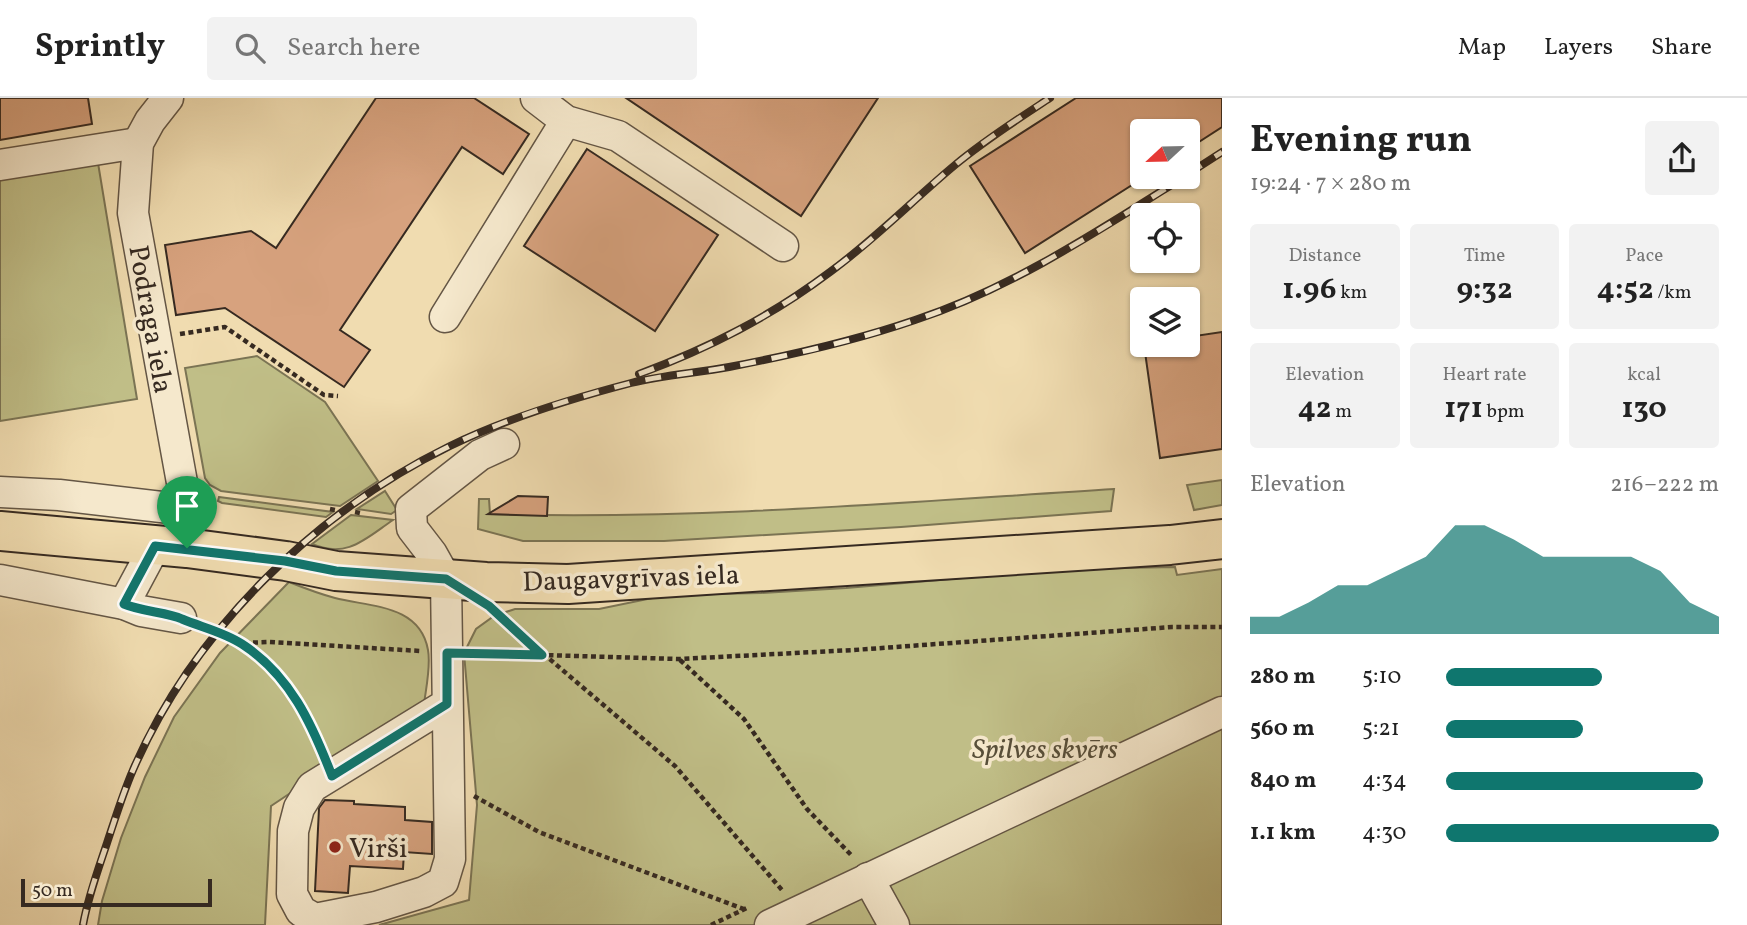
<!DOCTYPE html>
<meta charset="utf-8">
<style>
body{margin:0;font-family:Vollkorn,serif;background:#f2f2f2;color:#222;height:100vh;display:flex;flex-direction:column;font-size:26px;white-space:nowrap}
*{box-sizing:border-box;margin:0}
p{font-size:23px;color:#767676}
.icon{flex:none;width:38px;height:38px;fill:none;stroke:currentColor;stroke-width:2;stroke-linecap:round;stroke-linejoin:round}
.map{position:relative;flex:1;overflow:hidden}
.details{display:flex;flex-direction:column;background:#fff;width:525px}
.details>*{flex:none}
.needle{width:46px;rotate:248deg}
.buttons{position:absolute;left:1130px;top:21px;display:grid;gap:14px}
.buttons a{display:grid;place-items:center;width:70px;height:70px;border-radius:7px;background:#fff;box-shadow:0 2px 5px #0004;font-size:35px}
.scale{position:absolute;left:21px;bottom:18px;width:191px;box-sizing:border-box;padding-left:7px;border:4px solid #362a21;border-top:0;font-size:19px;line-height:24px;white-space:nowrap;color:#362a21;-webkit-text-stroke:5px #f5e8cc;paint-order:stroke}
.pin{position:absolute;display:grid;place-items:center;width:60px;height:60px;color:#fff;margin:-72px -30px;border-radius:50% 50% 50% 0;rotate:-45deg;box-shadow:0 0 7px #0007}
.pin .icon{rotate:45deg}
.round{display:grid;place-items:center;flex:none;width:74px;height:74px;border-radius:7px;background:#f2f2f2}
.overview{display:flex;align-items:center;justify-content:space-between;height:119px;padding:0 28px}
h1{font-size:38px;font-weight:700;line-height:52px}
.metrics{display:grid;grid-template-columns:repeat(3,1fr);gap:10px;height:119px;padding:7px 28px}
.metrics div{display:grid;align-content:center;border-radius:7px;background:#f2f2f2;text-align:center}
.metrics b{font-size:30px;font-weight:700}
.metrics small{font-size:19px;font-weight:400}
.metrics p{font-size:19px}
.chart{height:196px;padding:14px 28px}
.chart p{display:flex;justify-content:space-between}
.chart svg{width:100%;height:126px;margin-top:7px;fill:#0f766e;opacity:.7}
ul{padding:0 28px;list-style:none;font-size:23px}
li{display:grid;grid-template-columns:112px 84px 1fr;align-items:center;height:52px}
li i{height:18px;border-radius:9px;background:#0f766e}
header{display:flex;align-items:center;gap:42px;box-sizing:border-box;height:98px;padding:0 35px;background:#fff;border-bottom:2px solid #e0e0e0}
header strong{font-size:33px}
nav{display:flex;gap:38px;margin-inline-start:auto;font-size:24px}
.search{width:490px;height:63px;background:#f2f2f2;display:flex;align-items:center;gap:18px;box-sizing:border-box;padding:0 24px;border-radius:7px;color:#767676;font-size:26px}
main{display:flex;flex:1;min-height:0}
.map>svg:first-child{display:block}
.green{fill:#c0be87;stroke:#7b7454;stroke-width:2}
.building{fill:#d7a27e;stroke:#362a21;stroke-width:2}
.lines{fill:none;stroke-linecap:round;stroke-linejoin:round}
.minor-casing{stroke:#645645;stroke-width:33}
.major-casing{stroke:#362a21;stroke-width:42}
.path{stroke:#362a21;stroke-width:4.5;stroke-dasharray:5 3.5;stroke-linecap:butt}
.minor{stroke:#f5e8cc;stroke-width:30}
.major{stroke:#f0dcb0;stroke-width:38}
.rail-casing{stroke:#362a21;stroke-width:8}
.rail{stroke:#f5e8cc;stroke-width:5;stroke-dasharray:16;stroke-linecap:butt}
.route-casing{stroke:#fff;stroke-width:14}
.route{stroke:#0f766e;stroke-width:9}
.poi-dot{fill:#8f2418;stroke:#f5e8cc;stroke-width:2.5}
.labels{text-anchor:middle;stroke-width:7;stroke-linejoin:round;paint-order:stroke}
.street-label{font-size:28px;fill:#362a21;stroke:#f5e8cc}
.park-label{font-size:28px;font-style:italic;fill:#584f3a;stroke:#f5e8cc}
.poi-label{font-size:28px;fill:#362a21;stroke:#f5e8cc;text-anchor:start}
</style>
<header>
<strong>Sprintly</strong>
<div class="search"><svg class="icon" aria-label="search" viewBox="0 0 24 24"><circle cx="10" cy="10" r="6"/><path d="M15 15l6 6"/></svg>Search here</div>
<nav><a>Map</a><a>Layers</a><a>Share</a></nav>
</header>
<main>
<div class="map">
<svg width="1222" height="827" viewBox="0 0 1222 827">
<rect width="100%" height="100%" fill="#f0dcb0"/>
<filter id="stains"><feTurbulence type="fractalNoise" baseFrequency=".00286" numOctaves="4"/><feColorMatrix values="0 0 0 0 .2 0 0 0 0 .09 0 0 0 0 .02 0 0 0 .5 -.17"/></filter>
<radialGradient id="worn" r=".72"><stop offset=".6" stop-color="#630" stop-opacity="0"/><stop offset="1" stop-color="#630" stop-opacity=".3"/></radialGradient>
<!-- green -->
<g class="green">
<polygon points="98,65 137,301 0,323 0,80"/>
<polygon points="257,258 325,304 378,383 340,408 221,393 210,387 205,380 185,270"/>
<polygon points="1222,382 1222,407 1194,412 1187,387"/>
<path d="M 1114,391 L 1111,413 L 901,429 L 664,443 L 523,443 L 478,431 L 479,401 L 489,401 L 490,416 C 698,422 906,404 1114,391 Z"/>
<polygon points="385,393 397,412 391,416 357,411"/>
<polygon points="219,399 333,414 326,419 222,405 218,403"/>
<path d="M 351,417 L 393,422 C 365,441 347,461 312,446 Z"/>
<polygon points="1175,469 1177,477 1222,471 1222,827 379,827 469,802 477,707 464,555 476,531 494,518 515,511 599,511 667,497 761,495 846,490 1069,471"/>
<path d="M 289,484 C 304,490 320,496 335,500 C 369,509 420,506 428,552 C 431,568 426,590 424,606 L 271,708 L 265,827 L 98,827 L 102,803 L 121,740 L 145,679 L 174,619 L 220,555 Z"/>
</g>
<!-- building -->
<g class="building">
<polygon points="0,0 88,0 92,26 0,42"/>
<polygon points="376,0 474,0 529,36 503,76 462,49 340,232 370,252 344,289 225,210 176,217 165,147 251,133 276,150"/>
<polygon points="626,0 878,0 801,118"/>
<polygon points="1076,0 1222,0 1222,29 1188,51 1188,33 1143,33 1143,80 1025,155 970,68"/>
<polygon points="587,51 718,137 655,233 524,148"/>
<polygon points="1222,234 1222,351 1160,360 1144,247 1188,247 1188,239"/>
<polygon points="518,398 548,399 547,418 488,416"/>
<polygon points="325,702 354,703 354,706 405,709 405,722 432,724 432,756 404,754 403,771 350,768 348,795 315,793 319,710"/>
</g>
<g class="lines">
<defs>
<g id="minor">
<polyline points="168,0 150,23 138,45 133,115 187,412 187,450"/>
<polyline points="536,0 566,23 618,38 783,148"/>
<polyline points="0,67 138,45"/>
<polyline points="445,219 566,23"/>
<polyline points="0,394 59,397 187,412"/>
<polyline points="0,482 124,506 141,513 181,520"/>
<polyline points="124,506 155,448"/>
<polyline points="447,606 312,689 299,710 293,733 292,796 301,813 315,821 376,809 424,794 443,784 450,761 446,481 432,456 412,430 411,411 480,357 504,346"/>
<polyline points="868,780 894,827"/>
<polyline points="770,827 1222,614"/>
</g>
<polyline id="major" points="0,433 187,450 286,463 336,473 486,484 568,486 1170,447 1222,441"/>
</defs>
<!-- minor casing -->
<use href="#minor" class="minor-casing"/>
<!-- major casing -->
<use href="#major" class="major-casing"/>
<!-- path -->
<g class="path">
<polyline points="180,236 225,229 324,297 338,298"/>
<polyline points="330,411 335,412"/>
<polyline points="355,414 360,415"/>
<polyline points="498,517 675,668 782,792"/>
<polyline points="205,530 241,545 269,544 421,553"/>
<polyline points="242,546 277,575 314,631 322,651"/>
<polyline points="472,555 679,561 854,552 1172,529 1222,529"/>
<polyline points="680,562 744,621 807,711 853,759"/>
<polyline points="474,698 539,734 746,812"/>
<polyline points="711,827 749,809"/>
</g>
<!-- minor -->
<use href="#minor" class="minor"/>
<!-- major -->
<use href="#major" class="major"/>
<defs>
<g id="rail">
<polyline points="1188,76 1222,54"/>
<path d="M 639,276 C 709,250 770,219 830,174 C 874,142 913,102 955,67 C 985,42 1018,21 1050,0"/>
<path d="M 83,827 C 88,799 98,772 107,745 C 115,721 123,695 133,672 C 193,533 315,414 450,348 C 507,320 570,301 631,285 C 664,277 697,275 729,269 C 792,257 854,243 915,222 C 1012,190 1098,133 1184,79"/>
</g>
</defs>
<!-- rail casing -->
<use href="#rail" class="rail-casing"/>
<!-- rail -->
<use href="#rail" class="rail"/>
</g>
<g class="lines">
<defs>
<path id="route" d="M 155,448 L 285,463 L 336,473 L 446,481 L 489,508 L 542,557 L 447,555 L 447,606 L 332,678 C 312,626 290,577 242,546 C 224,534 201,529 182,521 C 167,514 143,514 124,506 Z"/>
</defs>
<!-- route casing -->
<use href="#route" class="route-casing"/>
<!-- route -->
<use href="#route" class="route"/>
</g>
<!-- markers -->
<circle class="poi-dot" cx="335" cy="749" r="7"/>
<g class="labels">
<!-- street labels -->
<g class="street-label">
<text transform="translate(152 221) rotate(80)" y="10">Podraga iela</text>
<text transform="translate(631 479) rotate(-2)" y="10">Daugavgrīvas iela</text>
</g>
<!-- park labels -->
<g class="park-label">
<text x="1045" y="660">Spilves skvērs</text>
</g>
<!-- poi labels -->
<g class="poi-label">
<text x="349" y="759">Virši</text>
</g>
</g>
<rect width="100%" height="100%" filter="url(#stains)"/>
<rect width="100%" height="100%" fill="url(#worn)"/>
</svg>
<div class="buttons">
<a><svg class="needle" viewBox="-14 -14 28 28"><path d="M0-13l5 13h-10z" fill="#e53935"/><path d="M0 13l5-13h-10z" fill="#767676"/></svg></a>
<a><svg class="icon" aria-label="locate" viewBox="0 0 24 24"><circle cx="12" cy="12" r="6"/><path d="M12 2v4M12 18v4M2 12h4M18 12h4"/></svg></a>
<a><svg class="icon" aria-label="layers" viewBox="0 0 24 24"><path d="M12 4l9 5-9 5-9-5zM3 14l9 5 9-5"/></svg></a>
</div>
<div class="scale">50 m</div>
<div class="pin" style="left:187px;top:450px;background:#1e9e55"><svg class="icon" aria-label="arrive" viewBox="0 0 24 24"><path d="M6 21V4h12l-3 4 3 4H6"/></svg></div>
</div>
<section class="details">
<div class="overview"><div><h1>Evening run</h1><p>19:24 · 7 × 280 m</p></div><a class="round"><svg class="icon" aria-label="share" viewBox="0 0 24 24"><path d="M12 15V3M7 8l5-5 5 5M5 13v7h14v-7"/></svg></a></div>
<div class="metrics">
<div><p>Distance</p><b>1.96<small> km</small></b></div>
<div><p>Time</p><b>9:32</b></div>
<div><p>Pace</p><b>4:52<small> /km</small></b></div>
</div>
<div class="metrics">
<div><p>Elevation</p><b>42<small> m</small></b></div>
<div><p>Heart rate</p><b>171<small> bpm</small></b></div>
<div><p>kcal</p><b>130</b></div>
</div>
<div class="chart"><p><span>Elevation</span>216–222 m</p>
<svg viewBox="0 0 160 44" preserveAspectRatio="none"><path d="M0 44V38L10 38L20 33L30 27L40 27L50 22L60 17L70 6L80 6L90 11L100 17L110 17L120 17L130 17L140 22L150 33L160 38V44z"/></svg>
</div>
<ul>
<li><b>280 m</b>5:10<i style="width:57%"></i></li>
<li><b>560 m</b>5:21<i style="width:50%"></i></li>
<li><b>840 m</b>4:34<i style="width:94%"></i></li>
<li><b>1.1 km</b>4:30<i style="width:100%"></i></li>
</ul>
</section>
</main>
